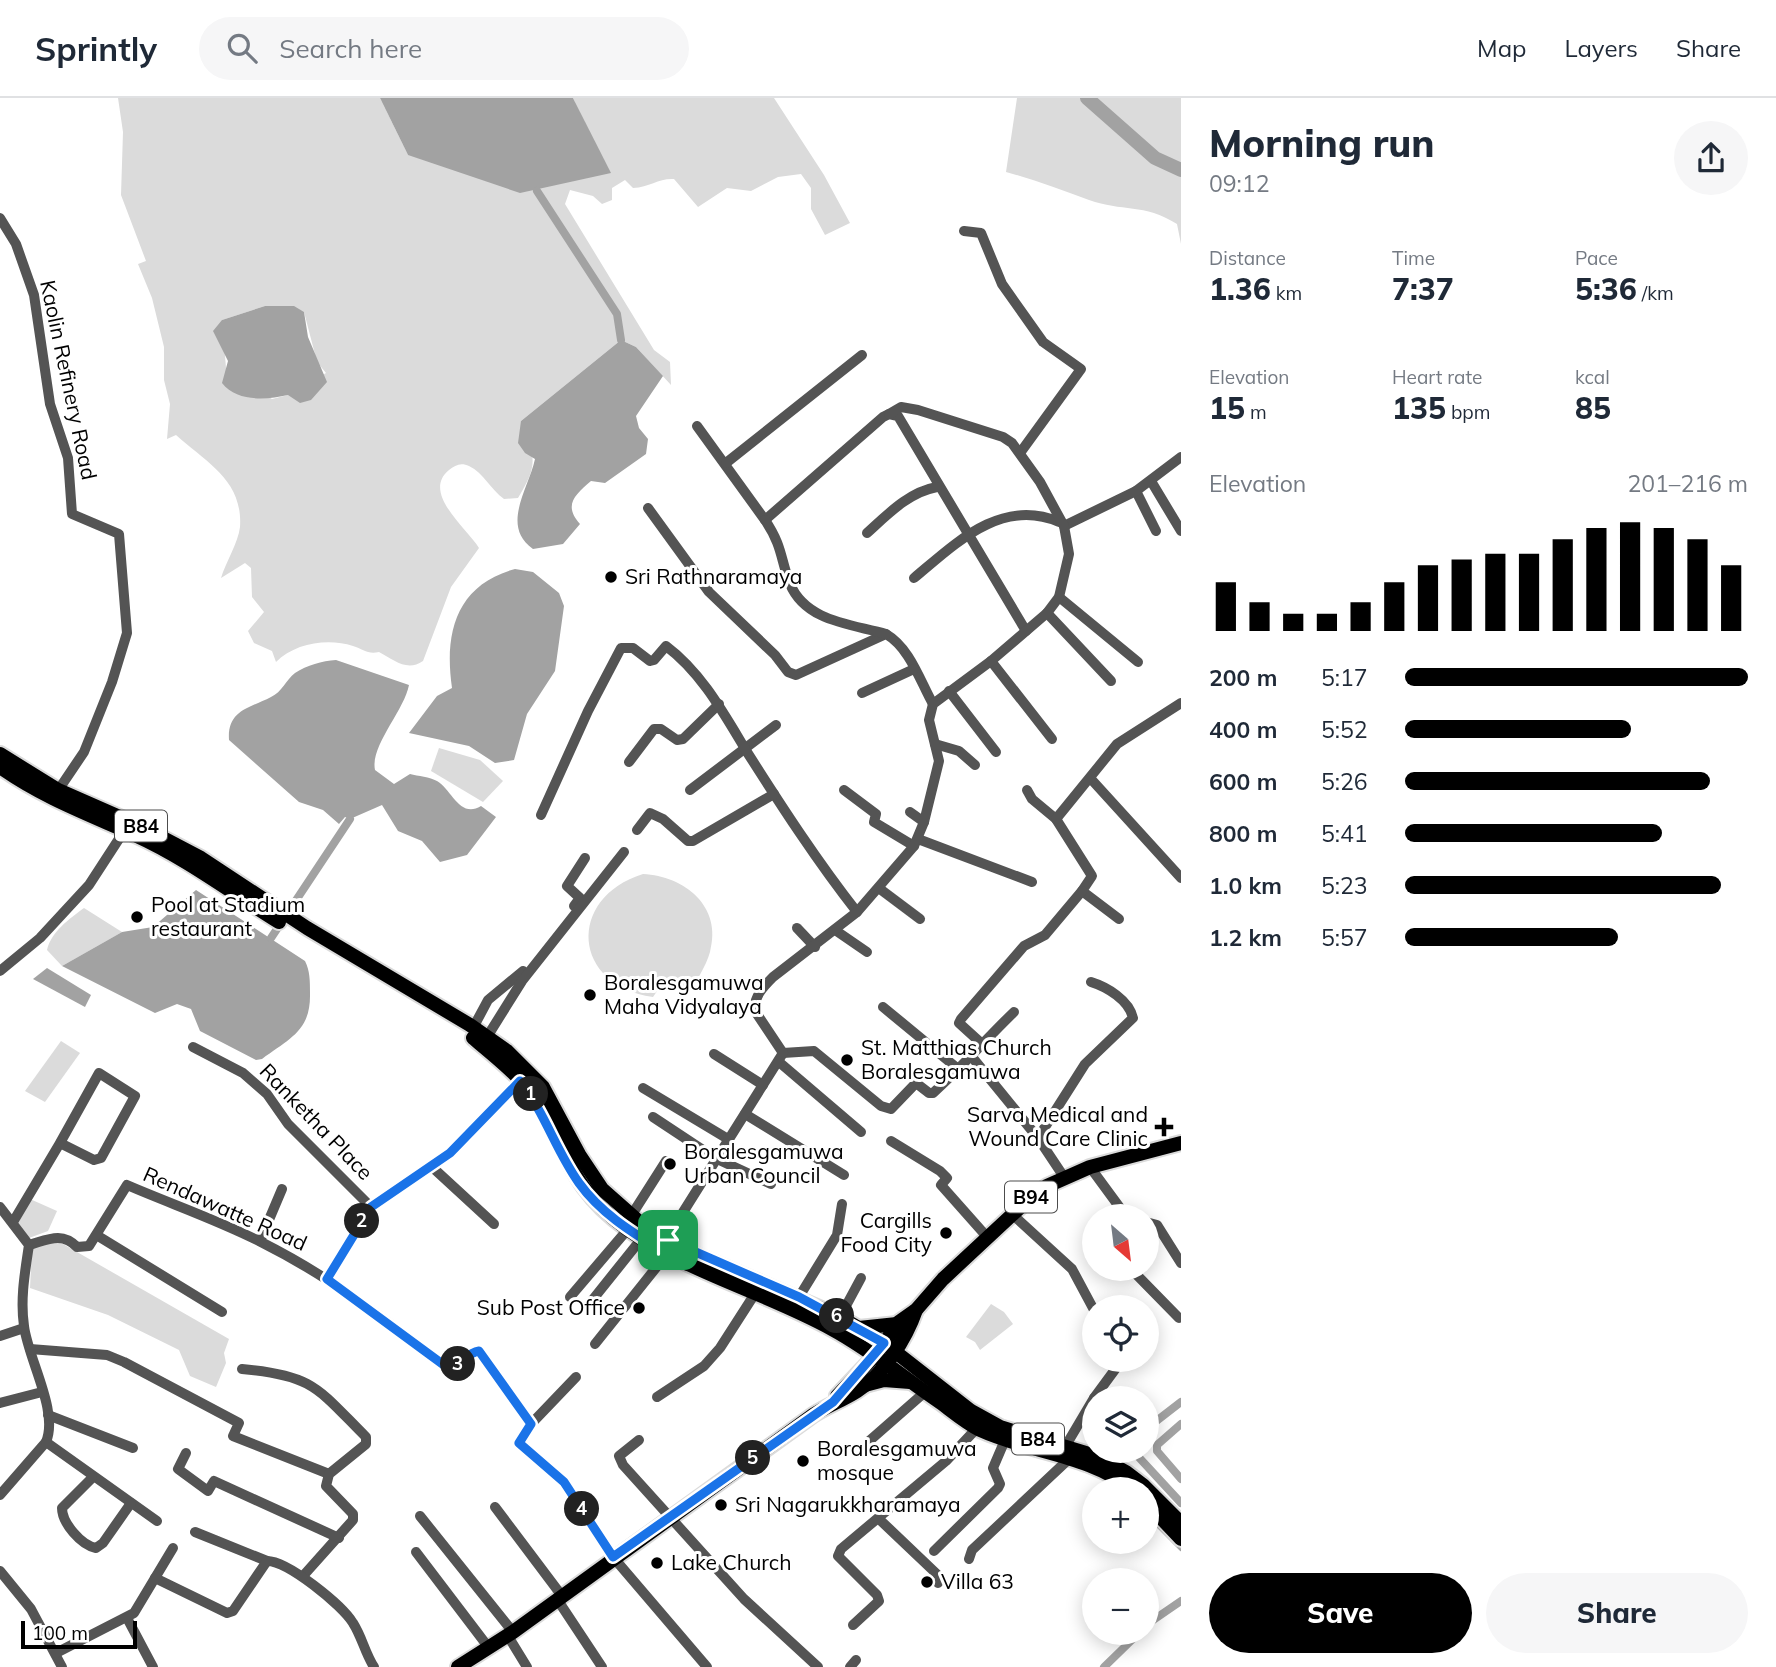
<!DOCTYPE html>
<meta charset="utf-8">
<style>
body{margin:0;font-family:Mulish,sans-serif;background:#f6f6f7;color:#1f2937;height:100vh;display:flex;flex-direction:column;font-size:26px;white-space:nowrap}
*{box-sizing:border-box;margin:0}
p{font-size:23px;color:#747a83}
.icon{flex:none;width:38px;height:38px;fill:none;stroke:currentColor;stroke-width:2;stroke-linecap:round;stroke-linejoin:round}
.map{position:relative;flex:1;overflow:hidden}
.side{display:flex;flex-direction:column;background:#fff;width:595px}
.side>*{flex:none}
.needle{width:46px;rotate:152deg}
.tools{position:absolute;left:1082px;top:1106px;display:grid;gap:14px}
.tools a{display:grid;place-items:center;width:77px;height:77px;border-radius:50%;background:#fff;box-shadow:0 4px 18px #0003;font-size:35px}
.scale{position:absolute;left:21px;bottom:18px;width:116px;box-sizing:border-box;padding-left:7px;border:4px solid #000;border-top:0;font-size:19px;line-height:24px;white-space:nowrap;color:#000;-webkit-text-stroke:5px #fff;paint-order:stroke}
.pin{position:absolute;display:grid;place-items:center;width:60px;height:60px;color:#fff;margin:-30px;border-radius:14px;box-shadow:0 4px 10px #0006}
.km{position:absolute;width:35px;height:35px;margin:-18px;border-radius:50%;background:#222;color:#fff;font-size:19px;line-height:35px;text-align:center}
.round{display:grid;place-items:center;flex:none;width:74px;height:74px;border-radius:37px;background:#f6f6f7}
.summary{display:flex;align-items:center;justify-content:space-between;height:119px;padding:0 28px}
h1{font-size:38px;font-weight:800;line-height:52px}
.figures{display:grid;grid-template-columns:repeat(3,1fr);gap:10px;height:119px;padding:7px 28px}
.figures div{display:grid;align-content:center}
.figures b{font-size:30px;font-weight:800}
.figures small{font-size:19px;font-weight:400}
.figures p{font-size:19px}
.chart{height:196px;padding:14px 28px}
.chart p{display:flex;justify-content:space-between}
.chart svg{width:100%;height:126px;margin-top:7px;stroke:#000;stroke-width:6}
.action{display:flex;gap:14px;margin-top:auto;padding:14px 28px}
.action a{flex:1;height:80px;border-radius:42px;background:#000;color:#fff;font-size:28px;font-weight:800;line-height:80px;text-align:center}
.action a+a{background:#f6f6f7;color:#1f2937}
ul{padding:0 28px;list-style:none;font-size:23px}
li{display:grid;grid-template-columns:112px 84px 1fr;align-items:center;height:52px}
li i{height:18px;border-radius:9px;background:#000}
header{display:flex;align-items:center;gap:42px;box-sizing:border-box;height:98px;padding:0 35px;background:#fff;border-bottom:2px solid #e0e1e3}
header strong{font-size:33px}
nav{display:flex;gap:38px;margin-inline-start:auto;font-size:24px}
.search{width:490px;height:63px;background:#f6f6f7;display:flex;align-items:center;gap:18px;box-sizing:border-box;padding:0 24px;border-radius:38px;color:#747a83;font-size:26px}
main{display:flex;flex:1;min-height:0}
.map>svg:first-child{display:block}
.green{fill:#dbdbdb;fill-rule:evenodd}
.water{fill:#a2a2a2}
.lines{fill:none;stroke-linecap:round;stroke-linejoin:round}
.stream{stroke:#a2a2a2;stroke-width:2.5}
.canal{stroke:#a2a2a2;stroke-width:8}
.river{stroke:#a2a2a2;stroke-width:14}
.major-casing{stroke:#dbdbdb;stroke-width:18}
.minor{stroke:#545454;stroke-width:10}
.major{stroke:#000;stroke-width:14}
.route-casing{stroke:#fff;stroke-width:14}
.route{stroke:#1a73e8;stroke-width:9}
.poi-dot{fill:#000;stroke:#fff;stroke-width:2.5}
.labels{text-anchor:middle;stroke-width:6;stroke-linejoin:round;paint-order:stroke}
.shield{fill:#fff;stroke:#4c4c4c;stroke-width:2}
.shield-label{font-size:19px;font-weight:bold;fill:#000}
.street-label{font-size:21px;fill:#000;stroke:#fff}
.poi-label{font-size:21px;fill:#000;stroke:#fff;text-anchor:start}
</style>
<header>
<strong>Sprintly</strong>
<div class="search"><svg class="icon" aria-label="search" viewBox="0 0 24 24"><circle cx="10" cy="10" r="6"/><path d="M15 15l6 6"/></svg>Search here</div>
<nav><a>Map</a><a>Layers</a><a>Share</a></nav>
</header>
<main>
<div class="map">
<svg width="1181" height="1569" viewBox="0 0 1181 1569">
<rect width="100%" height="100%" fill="#fff"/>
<!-- green -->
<g class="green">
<path d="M 118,0 L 380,0 L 408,57 L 610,75 L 573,0 L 774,0 L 824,77 L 850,125 L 825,137 L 811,111 L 811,90 L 801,76 L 778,79 L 751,93 L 727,90 L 698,109 L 674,81 C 659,80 650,89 633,90 L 625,82 L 612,90 L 612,102 L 602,106 L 593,98 L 570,92 L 565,106 L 654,252 L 670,264 L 671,287 L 636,249 L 621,242 L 521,323 C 535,359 539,366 518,400 L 504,401 C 490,391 484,375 469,368 C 461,364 455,367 449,372 C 421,395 467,430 479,450 L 451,489 L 423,563 C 407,574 394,562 379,554 C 368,557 363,551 353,548 C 328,540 295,545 276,564 L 272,553 L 254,545 L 248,533 L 264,514 L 252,499 L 251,470 L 245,465 L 221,480 C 226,464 238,445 240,429 C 243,382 207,365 176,337 L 167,341 L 170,306 L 164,282 L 164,249 L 152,200 L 138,166 L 146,163 L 121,97 L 123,34 ZM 265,208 L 304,214 L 317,264 L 326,275 L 288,297 L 272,301 L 226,270 L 222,222 Z"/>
<path d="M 1017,0 L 1181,0 L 1181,146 L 1177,126 C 1144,105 1122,114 1089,102 C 1061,92 1035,82 1006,74 Z"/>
<polygon points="439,650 480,662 503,683 483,704 431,673"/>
<path d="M 643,776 C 684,778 723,808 710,854 C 706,869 695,884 688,898 L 666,880 L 653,899 C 572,888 566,800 643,776 Z"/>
<path d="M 84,810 L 122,834 L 62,868 L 47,852 C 51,834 69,821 84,810 Z"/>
<polygon points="61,943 80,955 45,1004 25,993"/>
<polygon points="30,1101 57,1113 48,1133 29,1140 18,1125"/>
<polygon points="51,1143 63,1146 229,1241 224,1255 226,1265 216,1289 190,1278 179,1252 108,1217 30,1190 32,1149"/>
<polygon points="991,1206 1004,1214 1013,1226 980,1252 975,1244 966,1239"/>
</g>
<!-- water -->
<g class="water">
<polygon points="380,0 573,0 611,75 520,95 408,57"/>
<path d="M 265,208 L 294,208 L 304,214 L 308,239 L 327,284 L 311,302 L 300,305 L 288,297 C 266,302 237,304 222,285 L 228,263 L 213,233 L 222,222 Z"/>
<path d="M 621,242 L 636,249 L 663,278 L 636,318 L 639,330 L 648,341 L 646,356 L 605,385 L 591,383 C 575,397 563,407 580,426 L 563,446 L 533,451 C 500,428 529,390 535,361 L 525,355 L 518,345 L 521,323 Z"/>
<path d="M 515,471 L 533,474 L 559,495 L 564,508 L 555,573 L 527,616 L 514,662 L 495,665 L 469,648 L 409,635 L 437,598 L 452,590 C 444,535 456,487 515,471 Z"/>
<path d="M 336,562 L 409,587 C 404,613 370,648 375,672 L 394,686 L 410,676 C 418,678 430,679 437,683 C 452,692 460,721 481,708 L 496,719 L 467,757 L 440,764 L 422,743 L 398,733 L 382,707 L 350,721 L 345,719 L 339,726 L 323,712 L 299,704 L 229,642 C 227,612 250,610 271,599 C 282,594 286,582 295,575 C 307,567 322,563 336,562 Z"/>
<path d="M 196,792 L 305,863 C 310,873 310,883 310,895 C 311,933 290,940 262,961 L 256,962 L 200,933 L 191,911 L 177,906 L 155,915 L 62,868 L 122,834 L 153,829 Z"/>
<polygon points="47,870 91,897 85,909 33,881"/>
</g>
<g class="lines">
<!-- stream -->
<polyline class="stream" points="1146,1417 1181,1452"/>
<!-- canal -->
<g class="canal">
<polyline points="537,93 617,216 621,242"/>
<polyline points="271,840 350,721"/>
<polyline points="1181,1326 1157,1347 1157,1353 1181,1381"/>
<polyline points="1146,1331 1181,1304"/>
<polyline points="1133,1353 1181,1405"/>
<polyline points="1146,1527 1181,1503"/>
<polyline points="1104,1569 1139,1535"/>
</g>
<!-- river -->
<polyline class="river" points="1087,0 1155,60 1181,72"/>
<defs>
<g id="major">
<polyline points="0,656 58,692 140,728 201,760 307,830 470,927 507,953 543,989 580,1058 602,1091 645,1129 692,1155 840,1219 884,1245 971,1313 1000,1329 1099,1359 1126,1374 1143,1387 1181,1425"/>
<path d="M 0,669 C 42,699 88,716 135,737 C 186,760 232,795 279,824"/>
<path d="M 473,940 C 498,961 523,980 540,1008 C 569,1060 575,1094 627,1131 C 689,1175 765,1194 832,1231 C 871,1252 904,1280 941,1305 C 953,1314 966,1325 980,1332 C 1030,1355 1088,1356 1132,1391"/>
<polyline points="859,1230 897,1226"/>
<polyline points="865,1287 884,1282 910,1284"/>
<polyline points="837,1298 876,1257 899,1224 916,1212 943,1181 1029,1101 1047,1088 1090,1069 1181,1045"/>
<polyline points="1146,1404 1181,1441"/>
<path d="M 458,1569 L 513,1534 L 813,1317 C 827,1308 843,1302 857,1293 C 884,1276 906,1241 916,1212"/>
</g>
</defs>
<!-- major casing -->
<use href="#major" class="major-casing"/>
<!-- minor -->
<g class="minor">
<polyline points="0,120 16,146 34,197 50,306 68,360 72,416 119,436 127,535 112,584 84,654 55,697"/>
<polyline points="964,133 981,135 1002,186 1043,244 1081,271 1020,355"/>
<polyline points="697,328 765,422 883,319 889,316 898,318 1026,533"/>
<polyline points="726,365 862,257"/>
<polyline points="1151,383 1181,433"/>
<polyline points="1136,393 1156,433"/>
<path d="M 648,410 L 709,494 L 775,557 L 788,574 L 796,577 L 886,536 C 910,550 920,583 933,606"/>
<path d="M 765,422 C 783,449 780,460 790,486 C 806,524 852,526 886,536"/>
<polyline points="1064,428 1136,393 1181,359"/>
<path d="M 867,435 C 888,416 909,394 937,389"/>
<path d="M 914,480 C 955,446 1001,399 1059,424"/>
<polyline points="1059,499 1138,564"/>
<polyline points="1047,515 1111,583"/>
<polyline points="991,563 1052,641"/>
<polyline points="949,593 996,654"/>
<polyline points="862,595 914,571"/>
<polyline points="935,646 959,653 975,667"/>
<polyline points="629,664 654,631 661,631 677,642 683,641 719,606"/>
<polyline points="1091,681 1181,780"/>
<polyline points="690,692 776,627"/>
<polyline points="844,692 876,716 874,724 914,748"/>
<polyline points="1027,692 1032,701 1056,721 1092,778 1082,793 1119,821"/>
<polyline points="910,714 924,724"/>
<path d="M 541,717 L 588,613 L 621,550 L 633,550 L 650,563 L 654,562 L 666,548 C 702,575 724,616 747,654 C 782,709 817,763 857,814"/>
<polyline points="1056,721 1117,646 1181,605"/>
<polyline points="637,732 650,715 663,721 688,743 693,743 774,696"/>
<polyline points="918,741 1032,784"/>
<polyline points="880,791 920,821"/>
<polyline points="574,808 580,800 567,788 585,760"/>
<polyline points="797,830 815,849"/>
<polyline points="835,832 867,854"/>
<polyline points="0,873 40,840 89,787 128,727"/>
<polyline points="883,909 957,970"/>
<polyline points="473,930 488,902 523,873"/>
<polyline points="487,939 522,883 624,754"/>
<polyline points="981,945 959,925 961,921 1024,848 1045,837 1082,793"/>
<polyline points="193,949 243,975 267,996 288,1026 371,1109"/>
<path d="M 783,955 L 814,953 L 881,1008 L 891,1011 L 916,985 L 929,995 L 933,995 C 962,969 986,941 1014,914"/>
<polyline points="714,956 763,987"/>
<polyline points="972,959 1038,1040 1064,1079"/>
<polyline points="779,964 861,1034"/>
<polyline points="643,990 728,1041"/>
<polyline points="745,1016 844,1077"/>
<polyline points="653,1019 715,1060 771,1086"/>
<path d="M 1038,1040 L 1085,966 L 1133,920 C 1129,902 1107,889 1091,884"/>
<polyline points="891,1043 940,1073 947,1080 941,1087 988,1140"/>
<polyline points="431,1068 494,1126"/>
<polyline points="1090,1069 1126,1118"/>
<path d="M 0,1109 L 29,1147 C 25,1174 20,1201 24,1228 C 28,1261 59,1313 46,1344 L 0,1397"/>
<polyline points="1012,1116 1072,1171 1094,1212"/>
<polyline points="631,1118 666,1063"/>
<polyline points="13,1124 60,1045 94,1062 101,1060 135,998 99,975 60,1045"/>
<polyline points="1146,1124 1157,1127 1181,1165"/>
<polyline points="98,1138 222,1214"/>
<polyline points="260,1143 282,1091"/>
<path d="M 29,1147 C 47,1142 62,1133 77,1149 L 89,1148 L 127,1087 C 171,1106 218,1122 261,1144 C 329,1178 389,1223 448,1271 L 479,1253 L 531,1326 L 519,1345 L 564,1384 L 613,1459 L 707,1569"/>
<polyline points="1131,1171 1179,1220"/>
<polyline points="327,1181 371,1109 451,1055 520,983"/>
<polyline points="570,1199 628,1131"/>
<polyline points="799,1199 837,1137 842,1106"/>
<polyline points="590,1205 642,1140"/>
<polyline points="840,1219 861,1180"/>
<polyline points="0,1238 24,1230"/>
<path d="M 595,1246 L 667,1156 L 668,1142 L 675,1127 L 783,955 L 755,913 C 753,899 764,888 773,879 L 857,814 L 914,748 L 924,724 L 939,663 L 929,622 L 933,606 L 991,563 L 1047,515 L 1059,499 L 1069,456 L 1064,428 L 1040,384 L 1012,345 L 1003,339 L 918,312 L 901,309 L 889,316"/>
<polyline points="30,1251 107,1257 124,1264 239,1325 233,1338 329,1376"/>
<path d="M 242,1271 C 314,1277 318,1291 366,1339 L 366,1346 L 329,1376 L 326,1388 L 353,1416 L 353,1422 L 303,1478"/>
<polyline points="657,1299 704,1268 720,1250 756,1194"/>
<polyline points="1094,1300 1122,1262"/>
<polyline points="0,1305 42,1294"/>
<polyline points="48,1317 133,1350"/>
<polyline points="531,1326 576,1279"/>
<polyline points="639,1342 619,1358 623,1367 744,1501 818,1569"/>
<polyline points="46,1344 157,1423"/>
<polyline points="868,1344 925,1294"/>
<polyline points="1065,1349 1094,1300"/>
<polyline points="186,1355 178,1371 208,1393 214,1383 339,1440"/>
<path d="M 92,1380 L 62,1410 C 62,1425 81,1447 96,1450 L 103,1445 L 131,1405"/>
<polyline points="495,1409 562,1498"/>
<polyline points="420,1418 513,1534"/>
<polyline points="879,1421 941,1480 938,1485"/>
<path d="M 195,1434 L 267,1463 C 288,1463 342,1507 353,1525 C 362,1539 365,1555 374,1569"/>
<polyline points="934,1453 998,1390 1000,1386 993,1370 1008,1335"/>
<polyline points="416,1454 489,1550"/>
<polyline points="969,1461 972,1452 1070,1360"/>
<polyline points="0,1473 31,1511 62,1569"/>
<polyline points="155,1480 227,1515 233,1513 267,1463"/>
<polyline points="557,1501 602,1569"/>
<polyline points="127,1520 153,1569"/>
<polyline points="853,1527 879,1503 877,1497 838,1458 841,1451 946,1363 977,1330"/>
<polyline points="508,1538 527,1569"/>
<polyline points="56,1555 134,1515 173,1450"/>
<polyline points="850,1569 856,1562"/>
</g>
<!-- major -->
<use href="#major" class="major"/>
</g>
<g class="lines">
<defs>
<path id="route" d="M 520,983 C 545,1015 556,1053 579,1085 C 602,1117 635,1136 667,1156 L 668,1142 L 799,1199 L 884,1245 L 833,1304 L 613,1459 L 564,1384 L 519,1345 L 531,1326 L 479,1253 C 466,1255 460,1269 448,1270 L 327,1181 L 371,1109 L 450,1055 Z"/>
</defs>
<!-- route casing -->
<use href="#route" class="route-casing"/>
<!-- route -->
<use href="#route" class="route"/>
</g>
<!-- markers -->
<g class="poi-dot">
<circle cx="611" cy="479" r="7"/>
<circle cx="137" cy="819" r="7"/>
<circle cx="590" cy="897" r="7"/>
<circle cx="847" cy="962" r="7"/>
<path d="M1160.5 1018.5h7v7h7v7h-7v7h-7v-7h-7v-7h7z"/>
<circle cx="670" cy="1066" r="7"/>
<circle cx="946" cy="1135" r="7"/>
<circle cx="639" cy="1210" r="7"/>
<circle cx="803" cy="1363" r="7"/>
<circle cx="721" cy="1407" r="7"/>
<circle cx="657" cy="1465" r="7"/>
<circle cx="927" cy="1484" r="7"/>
</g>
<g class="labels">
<!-- shield labels -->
<g class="shield">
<rect x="115" y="712.5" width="52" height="31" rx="5"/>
<rect x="1005" y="1083.5" width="52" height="31" rx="5"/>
<rect x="1012" y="1325.5" width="52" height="31" rx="5"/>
</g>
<g class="shield-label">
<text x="141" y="735">B84</text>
<text x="1031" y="1106">B94</text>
<text x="1038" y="1348">B84</text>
</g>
<!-- street labels -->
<g class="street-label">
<text transform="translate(68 282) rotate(78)" y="7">Kaolin Refinery Road</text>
<text transform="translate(316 1024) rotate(46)" y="7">Ranketha Place</text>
<text transform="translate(225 1111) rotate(24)" y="7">Rendawatte Road</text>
</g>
<!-- poi labels -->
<g class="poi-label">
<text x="625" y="486">Sri Rathnaramaya</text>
<text x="151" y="814">Pool at Stadium<tspan x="151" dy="24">restaurant</tspan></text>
<text x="604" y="892">Boralesgamuwa<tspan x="604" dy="24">Maha Vidyalaya</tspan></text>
<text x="861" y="957">St. Matthias Church<tspan x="861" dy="24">Boralesgamuwa</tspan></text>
<text x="1148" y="1024" text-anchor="end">Sarva Medical and<tspan x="1148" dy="24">Wound Care Clinic</tspan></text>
<text x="684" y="1061">Boralesgamuwa<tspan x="684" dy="24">Urban Council</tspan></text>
<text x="932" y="1130" text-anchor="end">Cargills<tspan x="932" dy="24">Food City</tspan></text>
<text x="625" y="1217" text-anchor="end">Sub Post Office</text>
<text x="817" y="1358">Boralesgamuwa<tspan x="817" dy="24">mosque</tspan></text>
<text x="735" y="1414">Sri Nagarukkharamaya</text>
<text x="671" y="1472">Lake Church</text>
<text x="941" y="1491">Villa 63</text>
</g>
</g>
</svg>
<div class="tools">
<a><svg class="needle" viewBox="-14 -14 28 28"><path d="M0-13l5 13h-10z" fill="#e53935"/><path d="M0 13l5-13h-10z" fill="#747a83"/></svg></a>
<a><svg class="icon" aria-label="locate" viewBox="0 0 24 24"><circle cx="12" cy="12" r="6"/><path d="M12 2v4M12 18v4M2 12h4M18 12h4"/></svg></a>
<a><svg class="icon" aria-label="layers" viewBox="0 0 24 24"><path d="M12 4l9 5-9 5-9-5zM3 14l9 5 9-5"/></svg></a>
<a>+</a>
<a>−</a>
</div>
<div class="scale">100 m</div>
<div class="pin" style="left:668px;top:1142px;background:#1e9e55"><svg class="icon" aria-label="arrive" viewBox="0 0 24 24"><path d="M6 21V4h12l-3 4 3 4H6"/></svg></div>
<b class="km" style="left:531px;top:996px">1</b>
<b class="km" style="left:362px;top:1123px">2</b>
<b class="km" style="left:458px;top:1266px">3</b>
<b class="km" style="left:582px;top:1411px">4</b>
<b class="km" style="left:753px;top:1360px">5</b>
<b class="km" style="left:837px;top:1218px">6</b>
</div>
<section class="side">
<div class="summary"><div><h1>Morning run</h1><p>09:12</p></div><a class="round"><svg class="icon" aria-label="share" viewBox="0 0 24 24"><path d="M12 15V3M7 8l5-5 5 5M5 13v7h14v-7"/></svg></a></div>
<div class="figures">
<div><p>Distance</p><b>1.36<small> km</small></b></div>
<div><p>Time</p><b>7:37</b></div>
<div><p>Pace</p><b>5:36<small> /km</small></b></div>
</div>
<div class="figures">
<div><p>Elevation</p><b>15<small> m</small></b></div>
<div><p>Heart rate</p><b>135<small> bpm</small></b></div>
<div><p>kcal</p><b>85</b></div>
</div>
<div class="chart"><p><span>Elevation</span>201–216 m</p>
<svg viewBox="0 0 160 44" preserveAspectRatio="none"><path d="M5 44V27M15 44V34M25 44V38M35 44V38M45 44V34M55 44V27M65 44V21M75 44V19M85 44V17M95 44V17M105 44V12M115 44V8M125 44V6M135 44V8M145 44V12M155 44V21"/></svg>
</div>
<ul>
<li><b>200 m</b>5:17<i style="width:100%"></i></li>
<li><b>400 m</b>5:52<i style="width:66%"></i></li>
<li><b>600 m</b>5:26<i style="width:89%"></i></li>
<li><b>800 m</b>5:41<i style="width:75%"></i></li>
<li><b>1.0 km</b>5:23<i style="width:92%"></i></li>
<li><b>1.2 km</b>5:57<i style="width:62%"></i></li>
</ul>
<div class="action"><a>Save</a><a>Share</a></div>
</section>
</main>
